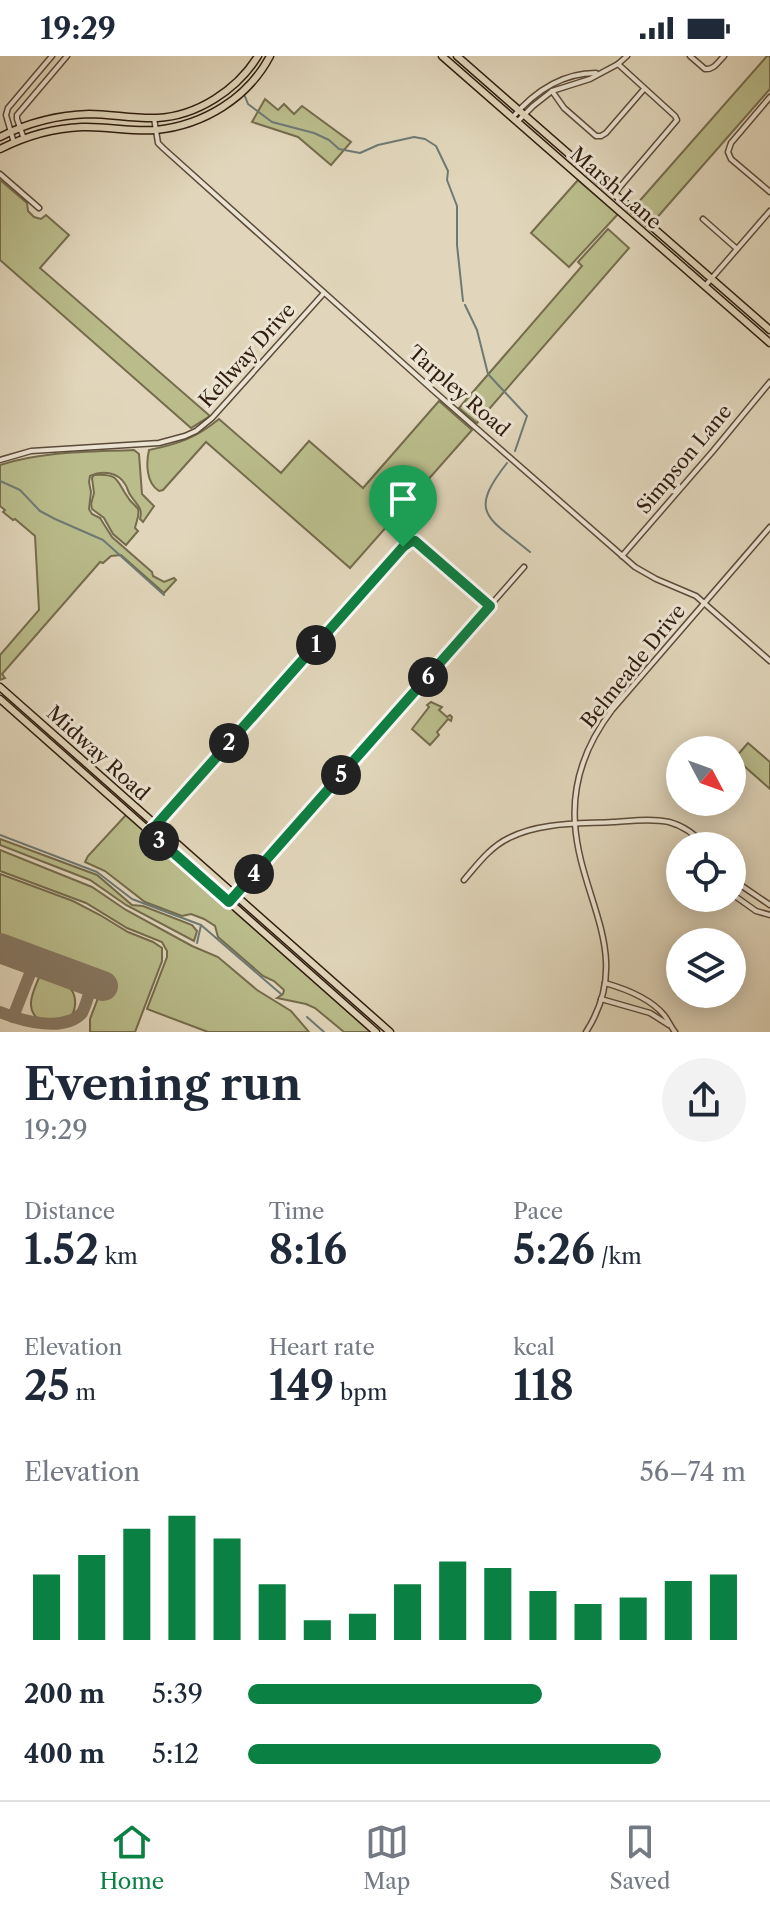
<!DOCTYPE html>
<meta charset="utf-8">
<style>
body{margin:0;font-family:"Libre Caslon Text",serif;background:#f2f2f3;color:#1f2937;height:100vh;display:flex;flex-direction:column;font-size:30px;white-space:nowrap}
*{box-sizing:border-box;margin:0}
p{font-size:26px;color:#747a83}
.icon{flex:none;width:44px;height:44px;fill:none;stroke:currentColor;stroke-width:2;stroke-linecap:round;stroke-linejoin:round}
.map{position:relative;height:976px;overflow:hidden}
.panel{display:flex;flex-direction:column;background:#fff;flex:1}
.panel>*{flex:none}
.needle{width:52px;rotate:131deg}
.fabs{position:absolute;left:666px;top:680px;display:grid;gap:16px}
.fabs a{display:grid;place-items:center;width:80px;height:80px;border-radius:50%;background:#fff;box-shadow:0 4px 20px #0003;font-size:40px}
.pin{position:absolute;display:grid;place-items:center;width:68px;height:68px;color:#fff;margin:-82px -34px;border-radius:50% 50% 50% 0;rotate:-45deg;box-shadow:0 0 8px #0007}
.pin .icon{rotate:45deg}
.km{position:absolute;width:40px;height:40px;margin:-20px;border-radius:50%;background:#222;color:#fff;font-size:22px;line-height:40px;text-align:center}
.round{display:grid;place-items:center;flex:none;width:84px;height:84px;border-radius:42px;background:#f2f2f3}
.overview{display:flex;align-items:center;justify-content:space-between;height:136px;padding:0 24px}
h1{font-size:44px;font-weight:800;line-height:60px}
.metrics{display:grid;grid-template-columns:repeat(3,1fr);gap:12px;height:136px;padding:8px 24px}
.metrics div{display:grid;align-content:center}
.metrics b{font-size:40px;font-weight:800}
.metrics small{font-size:22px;font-weight:400}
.metrics p{font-size:22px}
.chart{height:224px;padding:16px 24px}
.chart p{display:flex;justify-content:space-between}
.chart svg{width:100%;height:144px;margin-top:8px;stroke:#0b8043;stroke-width:6}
ul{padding:0 24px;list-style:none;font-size:26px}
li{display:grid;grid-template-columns:128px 96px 1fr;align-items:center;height:60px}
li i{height:20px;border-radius:10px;background:#0b8043}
.status{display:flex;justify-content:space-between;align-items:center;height:56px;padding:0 40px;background:#fff;direction:ltr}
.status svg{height:22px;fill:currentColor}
.menu{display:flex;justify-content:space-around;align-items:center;height:112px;border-top:2px solid #e0e1e3;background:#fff;font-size:22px;color:#747a83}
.menu a{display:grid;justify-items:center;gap:4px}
.menu .current{color:#0b8043}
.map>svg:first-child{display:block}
.green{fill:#babc8b;stroke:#756c4d;stroke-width:2}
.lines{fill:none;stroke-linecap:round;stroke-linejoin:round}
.stream{stroke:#6e7974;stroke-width:2}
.taxiway{stroke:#887a65;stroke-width:12}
.runway{stroke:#887a65;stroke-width:30}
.minor-casing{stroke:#5c4b3a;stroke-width:7}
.major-casing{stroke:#301d0f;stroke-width:9}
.minor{stroke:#ece4d3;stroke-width:4}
.major{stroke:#e1d6bb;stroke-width:6}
.route-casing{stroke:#fff;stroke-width:16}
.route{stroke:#0b8043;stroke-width:10}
.labels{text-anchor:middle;stroke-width:6;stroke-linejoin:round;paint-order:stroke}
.street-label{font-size:20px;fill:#301d0f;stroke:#ece4d3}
</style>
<div class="status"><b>19:29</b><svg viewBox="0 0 49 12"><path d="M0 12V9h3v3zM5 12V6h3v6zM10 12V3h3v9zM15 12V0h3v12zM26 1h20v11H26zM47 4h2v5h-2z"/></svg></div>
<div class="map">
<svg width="770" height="976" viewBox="0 0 770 976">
<rect width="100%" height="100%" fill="#e1d6bb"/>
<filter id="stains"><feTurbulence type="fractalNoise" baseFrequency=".0025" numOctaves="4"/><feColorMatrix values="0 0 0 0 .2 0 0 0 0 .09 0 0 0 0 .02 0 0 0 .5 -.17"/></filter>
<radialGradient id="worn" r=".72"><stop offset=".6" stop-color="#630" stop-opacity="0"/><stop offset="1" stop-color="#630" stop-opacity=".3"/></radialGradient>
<!-- green -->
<g class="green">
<polygon points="767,0 770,0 770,33 654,165 636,149"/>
<polygon points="265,43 278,54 284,48 294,58 302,50 351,86 331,109 298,81 252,66"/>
<polygon points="0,124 27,147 28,155 34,161 41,163 46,159 69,179 40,212 210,360 191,372 0,204"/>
<polygon points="578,124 618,158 569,211 531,177"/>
<polygon points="608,173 629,192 477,367 459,352 582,210 578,206"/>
<path d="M 439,345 L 472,374 L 350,512 L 206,386 L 163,434 L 159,435 C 146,427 146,407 149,394 C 178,388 196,382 219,363 L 281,417 L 309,385 L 363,432 Z"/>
<path d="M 134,394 L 139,398 L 142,438 L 154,450 L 143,466 L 140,463 C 143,452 137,449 131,440 C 128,437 128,432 125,428 C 118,416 102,414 90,420 L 89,426 L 91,436 L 89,453 L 92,458 L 100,462 L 112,481 L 152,516 L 153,520 L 164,526 L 174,522 L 176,524 L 164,537 L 121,499 L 111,500 L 103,507 L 100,506 L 2,618 L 5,622 L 0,624 L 0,599 L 39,554 L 35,480 L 15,463 L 13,464 L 3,456 L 5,454 L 0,450 L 0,409 C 43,395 90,396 134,394 Z"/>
<path d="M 94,419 C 121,417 116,426 129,443 C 130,445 137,451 138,453 C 140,459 136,466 135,472 L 138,475 L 126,489 L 113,478 L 104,462 L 92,453 L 91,448 L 94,437 L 92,422 Z"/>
<polygon points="431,646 442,651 439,654 447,661 450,659 452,661 451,665 448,663 437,676 439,679 430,689 412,673 429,651 427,649"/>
<polygon points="748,687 770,706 770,733 735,702"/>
<polygon points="126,759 371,976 344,976 315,952 306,948 277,942 283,938 284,934 274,925 263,920 218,881 215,870 204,863 191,858 182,860 145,846 105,815 85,806 88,800"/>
<polygon points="0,783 97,819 132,849 143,850 192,869 197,875 194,885 126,849 90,824 0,789"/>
<polygon points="0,794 92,831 126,854 192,890 218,901 257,934 291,955 309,976 208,976 147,953 167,901 167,895 162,886 127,872 86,847 0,815"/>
<polygon points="0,818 73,845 100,859 128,876 153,886 162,892 162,905 135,976 90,976 90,963 106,921 0,881"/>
<path d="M 43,918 C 50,921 60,924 66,928 C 79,938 78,958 64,967 C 51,975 32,964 31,949 C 30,940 37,927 40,919 Z"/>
</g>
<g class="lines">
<!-- stream -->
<g class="stream">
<polyline points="244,38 248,48 272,66 314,77 329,84 339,93 360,97 378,89 414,81 425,83 436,90 448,115 447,124 457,150 457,189 463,245"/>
<polyline points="465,249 477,274 488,318 527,360 515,395"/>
<path d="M 507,407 C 467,458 488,461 530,496"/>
<polyline points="0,425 20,434 40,455 55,463 103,484 164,539"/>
<polyline points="0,779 97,816 132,843 201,869 281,938"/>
<polyline points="197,887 201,869"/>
<polyline points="307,961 324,976"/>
</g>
<!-- taxiway -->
<g class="taxiway">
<path d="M 0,956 C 25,966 64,976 82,957 C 87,947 89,936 93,926"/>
<polyline points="13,961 35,905"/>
</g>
<!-- runway -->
<polyline class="runway" points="0,892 103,930"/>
<defs>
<g id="minor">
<path d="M 690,0 L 705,13 C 714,14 718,6 724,0"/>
<polyline points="552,35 564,52 596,80 601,80 606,77 644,33"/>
<polyline points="770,41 731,87 728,96 731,103 770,136"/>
<polyline points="154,62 158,87 163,92 435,336 635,511 656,523 696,540 770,605"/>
<path d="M 512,62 C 534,36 561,17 596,17"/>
<polyline points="518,65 533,50 552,35 590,23 618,8 627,0"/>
<polyline points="24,83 17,63 17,59 67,0"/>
<polyline points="14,87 6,59 8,52 52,0"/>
<polyline points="0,118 39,152"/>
<polyline points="614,138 677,64 675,60 618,8"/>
<polyline points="703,163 737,193"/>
<polyline points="705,230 770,155"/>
<polyline points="0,404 31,395 159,387 185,380 196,375 212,362 324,237"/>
<polyline points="622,500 713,395 770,326"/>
<path d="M 151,776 L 403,491 C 409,487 412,483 419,488 L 490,550"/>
<polyline points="732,820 742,830 770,849"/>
<path d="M 464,824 C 477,809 490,791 509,782 C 540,766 579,768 613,766 C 631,765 651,762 669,766 C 684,770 695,778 705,790"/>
<polyline points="732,838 756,855 770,859"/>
<polyline points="230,846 524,511"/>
<path d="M 605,927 C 626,933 650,942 664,959 C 668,964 671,971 675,976"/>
<polyline points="601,943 650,957 669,969"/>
<path d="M 586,976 C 635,900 580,844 575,768 C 572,726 587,687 612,654 L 770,471"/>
</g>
<g id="major">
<polyline points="442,0 770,287"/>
<polyline points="457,0 770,274"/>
<path d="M 0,81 C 27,67 58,59 89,58 C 111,58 134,63 157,62 C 197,60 237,34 258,0"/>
<path d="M 0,93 C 26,80 54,72 82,71 C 107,70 131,76 156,74 C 204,69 248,42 270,0"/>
<polyline points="0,631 390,976"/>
<polyline points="0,643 376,976"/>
</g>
</defs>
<!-- minor casing -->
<use href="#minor" class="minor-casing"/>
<!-- major casing -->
<use href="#major" class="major-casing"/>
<!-- minor -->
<use href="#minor" class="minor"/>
<!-- major -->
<use href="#major" class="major"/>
</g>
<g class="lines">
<defs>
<polygon id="route" points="415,485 490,550 229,846 150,776 403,491 410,486"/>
</defs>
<!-- route casing -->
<use href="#route" class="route-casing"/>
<!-- route -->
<use href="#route" class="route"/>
</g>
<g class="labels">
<!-- street labels -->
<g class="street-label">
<text transform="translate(616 132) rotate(41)" y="7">Marsh Lane</text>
<text transform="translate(247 299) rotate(-48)" y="7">Kellway Drive</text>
<text transform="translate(459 335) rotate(41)" y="7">Tarpley Road</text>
<text transform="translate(684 403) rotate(-50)" y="7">Simpson Lane</text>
<text transform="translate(633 610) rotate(-51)" y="7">Belmeade Drive</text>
<text transform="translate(98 697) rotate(42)" y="7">Midway Road</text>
</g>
</g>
<rect width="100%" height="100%" filter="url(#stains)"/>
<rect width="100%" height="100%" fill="url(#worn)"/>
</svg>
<div class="fabs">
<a><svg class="needle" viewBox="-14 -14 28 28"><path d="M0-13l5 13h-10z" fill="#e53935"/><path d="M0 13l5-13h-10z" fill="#747a83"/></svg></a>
<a><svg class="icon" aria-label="locate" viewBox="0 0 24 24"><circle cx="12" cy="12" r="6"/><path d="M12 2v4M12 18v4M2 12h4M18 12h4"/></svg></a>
<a><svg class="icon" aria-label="layers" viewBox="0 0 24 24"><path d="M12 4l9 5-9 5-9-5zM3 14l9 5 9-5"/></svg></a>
</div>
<div class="pin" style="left:403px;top:491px;background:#1e9e55"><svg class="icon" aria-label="arrive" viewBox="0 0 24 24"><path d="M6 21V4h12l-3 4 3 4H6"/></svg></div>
<b class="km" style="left:316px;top:589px">1</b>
<b class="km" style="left:229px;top:687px">2</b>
<b class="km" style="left:159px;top:785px">3</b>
<b class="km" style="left:254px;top:818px">4</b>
<b class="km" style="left:341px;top:719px">5</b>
<b class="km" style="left:428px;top:621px">6</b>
</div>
<section class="panel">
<div class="overview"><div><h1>Evening run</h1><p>19:29</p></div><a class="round"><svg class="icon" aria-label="share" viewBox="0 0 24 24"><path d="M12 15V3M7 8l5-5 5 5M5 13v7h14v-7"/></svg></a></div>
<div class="metrics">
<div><p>Distance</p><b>1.52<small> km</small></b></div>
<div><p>Time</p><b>8:16</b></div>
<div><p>Pace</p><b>5:26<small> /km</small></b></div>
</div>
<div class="metrics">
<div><p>Elevation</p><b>25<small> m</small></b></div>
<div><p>Heart rate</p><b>149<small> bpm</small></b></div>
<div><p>kcal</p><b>118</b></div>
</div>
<div class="chart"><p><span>Elevation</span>56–74 m</p>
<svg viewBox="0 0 160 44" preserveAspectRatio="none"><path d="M5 44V24M15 44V18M25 44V10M35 44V6M45 44V13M55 44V27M65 44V38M75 44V36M85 44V27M95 44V20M105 44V22M115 44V29M125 44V33M135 44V31M145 44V26M155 44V24"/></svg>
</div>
<ul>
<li><b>200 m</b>5:39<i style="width:59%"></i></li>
<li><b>400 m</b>5:12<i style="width:83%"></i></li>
</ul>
</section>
<nav class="menu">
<a class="current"><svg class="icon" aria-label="home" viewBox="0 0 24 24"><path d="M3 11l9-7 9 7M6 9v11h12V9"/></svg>Home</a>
<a><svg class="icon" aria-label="map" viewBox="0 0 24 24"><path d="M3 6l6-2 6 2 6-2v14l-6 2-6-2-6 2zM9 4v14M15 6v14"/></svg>Map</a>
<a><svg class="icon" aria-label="saved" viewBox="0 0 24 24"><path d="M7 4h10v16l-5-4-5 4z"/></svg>Saved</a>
</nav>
